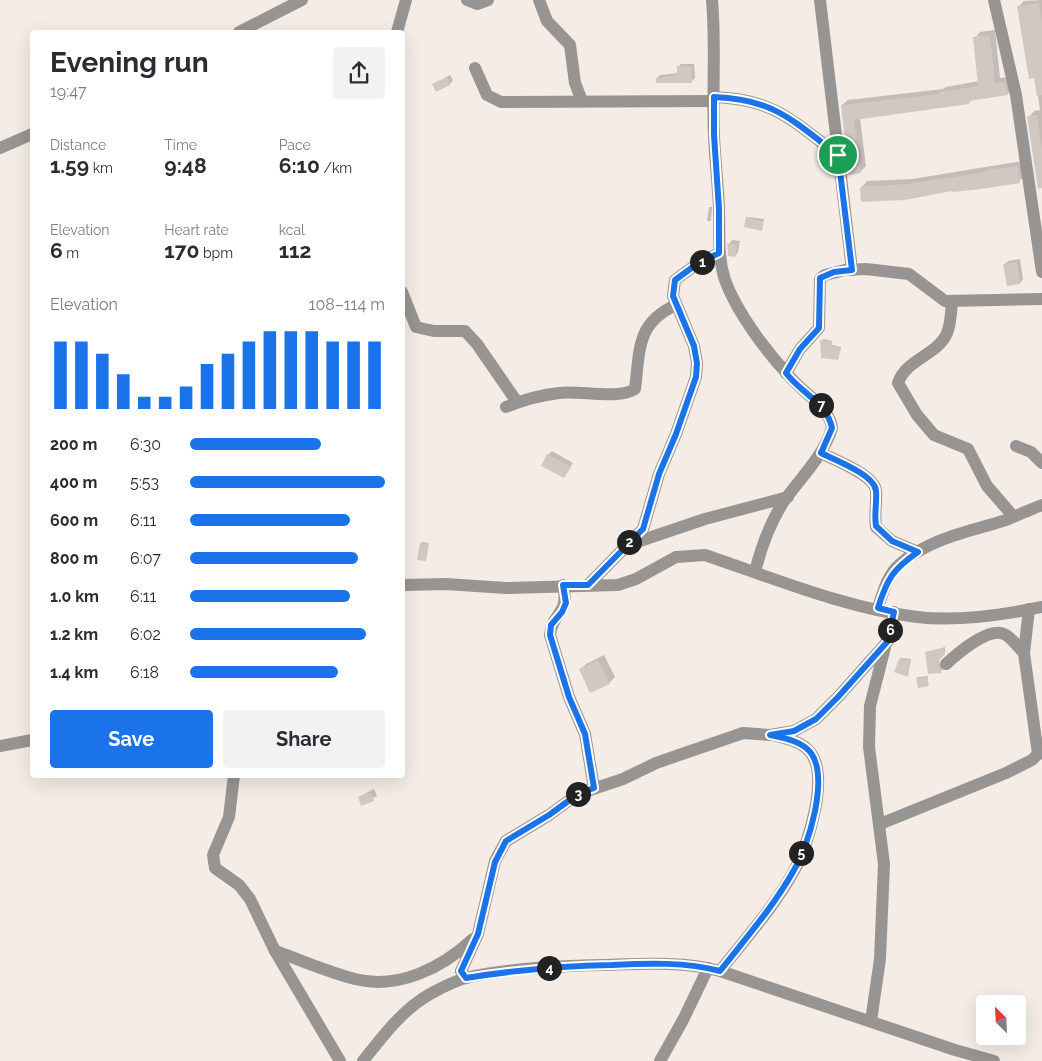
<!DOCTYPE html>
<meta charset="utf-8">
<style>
body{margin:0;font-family:Raleway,sans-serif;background:#f2f2f3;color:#2b2b33;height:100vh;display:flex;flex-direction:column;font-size:19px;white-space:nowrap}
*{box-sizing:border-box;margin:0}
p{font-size:16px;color:#7c7c81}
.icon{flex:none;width:28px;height:28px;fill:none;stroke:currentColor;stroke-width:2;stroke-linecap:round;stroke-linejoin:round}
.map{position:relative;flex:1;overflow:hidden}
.drawer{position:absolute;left:30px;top:30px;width:375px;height:748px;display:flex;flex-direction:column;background:#fff;border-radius:5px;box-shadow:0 5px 20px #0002}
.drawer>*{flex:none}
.needle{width:32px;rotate:336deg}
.fabs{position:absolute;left:976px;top:995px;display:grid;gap:10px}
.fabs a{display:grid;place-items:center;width:50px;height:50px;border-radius:5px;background:#fff;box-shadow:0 5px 20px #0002;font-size:25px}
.pin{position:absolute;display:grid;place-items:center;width:42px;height:42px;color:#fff;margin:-21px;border:2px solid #fff;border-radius:50%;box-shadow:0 1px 5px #0007}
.km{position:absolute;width:25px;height:25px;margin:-12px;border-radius:50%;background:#222;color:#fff;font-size:14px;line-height:25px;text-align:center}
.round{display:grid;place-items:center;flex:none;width:52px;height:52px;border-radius:5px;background:#f2f2f3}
.head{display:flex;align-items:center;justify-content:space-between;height:85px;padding:0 20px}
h1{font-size:28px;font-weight:700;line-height:38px}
.stats{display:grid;grid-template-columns:repeat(3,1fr);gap:8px;height:85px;padding:5px 20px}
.stats div{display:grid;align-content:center}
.stats b{font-size:21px;font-weight:700}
.stats small{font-size:14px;font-weight:400}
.stats p{font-size:14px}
.chart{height:140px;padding:10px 20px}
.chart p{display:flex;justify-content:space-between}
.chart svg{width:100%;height:90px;margin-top:5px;stroke:#1a73e8;stroke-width:6}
.button{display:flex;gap:10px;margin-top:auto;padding:10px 20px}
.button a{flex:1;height:58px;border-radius:5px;background:#1a73e8;color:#fff;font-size:20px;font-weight:700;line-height:58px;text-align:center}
.button a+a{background:#f2f2f3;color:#2b2b33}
ul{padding:0 20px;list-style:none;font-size:16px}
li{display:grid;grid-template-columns:80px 60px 1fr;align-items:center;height:38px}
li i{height:12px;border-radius:6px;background:#1a73e8}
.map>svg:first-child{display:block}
.shadow{fill:#0003}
.building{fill:#d0c8c1}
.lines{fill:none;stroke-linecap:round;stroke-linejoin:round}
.minor{stroke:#989491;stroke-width:12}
.route-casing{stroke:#fff;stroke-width:10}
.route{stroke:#1a73e8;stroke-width:6}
</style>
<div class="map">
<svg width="1042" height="1061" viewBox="0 0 1042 1061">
<rect width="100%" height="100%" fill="#f4ece5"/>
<!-- shadow -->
<g class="shadow">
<polygon points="1042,0 1042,173 1029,117 1034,111 1040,110 1035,76 1018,7 1024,1"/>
<polygon points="995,30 1000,78 1010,77 1013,89 1007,94 973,99 969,103 860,118 866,166 860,172 842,105 848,100 943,89 946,87 979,81 975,38 980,32"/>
<polygon points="681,64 694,64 695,78 692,81 657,78 660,75 679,73 678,67"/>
<polygon points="450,75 453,80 450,84 434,84"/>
<polygon points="1023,161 1025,176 1019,181 862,187 867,181 912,179"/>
<polygon points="709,207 712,207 711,221 707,221"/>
<polygon points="748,217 764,219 762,228 761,229 747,218"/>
<polygon points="732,240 740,241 738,252 735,256 729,244"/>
<polygon points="1020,259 1023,279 1020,283 1005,264 1008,261"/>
<polygon points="823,339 832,341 832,345 841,347 838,359 822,341"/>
<polygon points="552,451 573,463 564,477 548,455"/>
<polygon points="422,542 429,543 425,560 421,543"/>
<polygon points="945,647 945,652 939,658 939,663 943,670 929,673 927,652"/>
<polygon points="604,655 615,677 609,683 591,692 580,670 586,664"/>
<polygon points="901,658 911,659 908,675 900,659"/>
<polygon points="928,676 928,685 917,678 918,677"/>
<polygon points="374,789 377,796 362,804 359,797"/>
</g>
<!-- building -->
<g class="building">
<polygon points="1039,3 1042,22 1042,95 1037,96 1034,78 1029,79 1017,6"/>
<polygon points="990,35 995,83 1005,82 1008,95 969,101 969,104 854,120 861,173 849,175 841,105 939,94 939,92 978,86 973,37"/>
<polygon points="677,66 692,66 692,83 656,83 656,78 677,75"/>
<polygon points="447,77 450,85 436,92 432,84"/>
<polygon points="1037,115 1042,149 1042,188 1038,189 1027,116"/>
<polygon points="1018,166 1020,183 981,189 953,192 952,191 904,200 861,202 860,187 906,184 986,172 986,170"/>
<polygon points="746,217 763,221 762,231 744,227"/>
<polygon points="727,243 737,245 735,257 728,256"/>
<polygon points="1017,262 1020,284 1007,286 1003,264"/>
<polygon points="820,340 832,342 831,346 841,348 838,360 821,358"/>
<polygon points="547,454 571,467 564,478 541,466"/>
<polygon points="420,543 429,544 426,561 417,560"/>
<polygon points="943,648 945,654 938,661 938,665 942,673 928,674 925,652"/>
<polygon points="899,659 910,660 908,677 894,672"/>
<polygon points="598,660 610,684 590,693 579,669"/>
<polygon points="927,677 929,686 918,688 916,678"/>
<polygon points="371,792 374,801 361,806 358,797"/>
</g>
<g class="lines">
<!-- minor -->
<g class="minor">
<polyline points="467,0 477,4 488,0"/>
<polyline points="539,0 547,21 570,45 575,83 582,101"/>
<path d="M 712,0 C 716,46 712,91 714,136 C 715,160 718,184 719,208 C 720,233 717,255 725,280 C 737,313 766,351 790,377 C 804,394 829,406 832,428 C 823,457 801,477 784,501 C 770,523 761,547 755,572"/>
<polyline points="820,0 852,270"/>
<polyline points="994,0 1016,95 1042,272"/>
<polyline points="239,32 302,0"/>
<polyline points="397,32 406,0"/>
<polyline points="475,68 487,95 501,102 714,101"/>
<path d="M 714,97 C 774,99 793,121 838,155"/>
<polyline points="0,148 32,134"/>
<polyline points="402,292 416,327 434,331 465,331 477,344 517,402"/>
<path d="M 952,301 C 951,311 951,324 947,333 C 938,355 906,359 898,383 L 917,415 L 934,435 L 968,449 L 987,486 L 1013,516"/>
<polyline points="786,373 800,349 819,328 820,279 825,275 845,270 866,269 909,274 945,301 1042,299"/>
<path d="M 506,407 C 523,400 541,395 559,393 C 579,390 618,400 635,389 C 640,350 636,323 676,305"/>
<polyline points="1016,446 1031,452 1042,463"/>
<path d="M 821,453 C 835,460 875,475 876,491 C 877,503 874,514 876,527 L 892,541 L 918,552"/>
<polyline points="628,545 705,519 788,497"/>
<path d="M 402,585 L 446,584 L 506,588 L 618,585 L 636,579 L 676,557 L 705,555 C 773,578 845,608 917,617 C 957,622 1003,615 1042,607"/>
<path d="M 563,585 C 570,615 552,612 550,635 L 569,697 L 585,734 L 594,788"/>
<polyline points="588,585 643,529 659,474 676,434 696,377 697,363 694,346 673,296 675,280 697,264 719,253"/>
<path d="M 878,608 C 883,592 887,575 900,564 C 929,539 967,532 1003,521 C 1016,516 1029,510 1042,505"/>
<path d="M 946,664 C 957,654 988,627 1004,634 C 1011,637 1018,647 1024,653"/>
<polyline points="0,746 32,740"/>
<polyline points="234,775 229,817 213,855 215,868 239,885 250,899 275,951 340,1061"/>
<polyline points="880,824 1006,773 1032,760 1038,754 1024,653 1029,609"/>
<path d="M 275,951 C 301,960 328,972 355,979 C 398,990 442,968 473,939"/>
<path d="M 720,971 C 746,938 775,906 795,869 C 808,845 830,776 810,752 C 802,742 788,739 776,736"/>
<polyline points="467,978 461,971 478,934 495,861 506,841 549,815 578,794 623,779 656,763 743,733 770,735 794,731 816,719 838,697 888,641"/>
<polyline points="871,1021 880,959 884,864 869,747 870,706 894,612"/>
<path d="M 363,1061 C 383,1036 402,1010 430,994 C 441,988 457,980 469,977 C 512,968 558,966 602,965 C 641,964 682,961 720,971 L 955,1050 L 994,1061"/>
<polyline points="660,1061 683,1020 708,968"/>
</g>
</g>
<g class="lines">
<defs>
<path id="route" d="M 714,97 C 774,99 793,121 838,155 L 852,270 L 834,272 L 820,278 L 819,328 L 800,349 L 786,373 C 801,393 827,403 832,428 L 821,453 C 835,460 875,475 876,491 C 877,503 874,514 876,526 L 892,541 L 918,552 C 893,569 887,579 878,608 L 894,612 L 888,641 L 838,697 L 816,719 L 794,731 L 770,735 C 784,738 802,741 811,753 C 829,778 809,845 794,870 C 774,906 746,938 720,971 C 686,962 648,963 612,965 C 563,966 515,970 466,978 L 461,971 L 478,934 L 495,862 L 506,841 L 549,815 L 578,794 L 594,788 L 585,734 L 569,697 L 550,635 L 551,625 L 562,612 L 566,603 L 563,585 L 588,585 L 643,529 L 659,474 L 676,434 L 696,377 L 697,363 L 694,346 L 673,296 L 675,280 L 697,264 L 719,253 L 719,209 L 714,135 Z"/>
</defs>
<!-- route casing -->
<use href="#route" class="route-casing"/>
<!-- route -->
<use href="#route" class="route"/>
</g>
</svg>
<div class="fabs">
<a><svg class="needle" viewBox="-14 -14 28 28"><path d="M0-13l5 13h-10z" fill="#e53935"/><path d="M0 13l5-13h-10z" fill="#7c7c81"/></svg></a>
</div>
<div class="pin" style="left:838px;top:155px;background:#1e9e55"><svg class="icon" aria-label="arrive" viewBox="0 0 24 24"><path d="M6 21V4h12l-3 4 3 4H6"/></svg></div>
<b class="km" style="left:702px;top:262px">1</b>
<b class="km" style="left:629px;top:542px">2</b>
<b class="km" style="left:578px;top:794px">3</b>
<b class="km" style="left:549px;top:968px">4</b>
<b class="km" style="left:801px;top:853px">5</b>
<b class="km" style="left:890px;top:630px">6</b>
<b class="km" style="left:821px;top:405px">7</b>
<section class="drawer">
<div class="head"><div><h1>Evening run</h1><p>19:47</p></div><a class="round"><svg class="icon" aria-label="share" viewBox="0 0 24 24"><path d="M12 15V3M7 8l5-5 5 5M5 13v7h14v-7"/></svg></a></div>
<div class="stats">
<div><p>Distance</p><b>1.59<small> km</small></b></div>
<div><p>Time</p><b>9:48</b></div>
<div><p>Pace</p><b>6:10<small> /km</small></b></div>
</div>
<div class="stats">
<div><p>Elevation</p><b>6<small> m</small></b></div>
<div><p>Heart rate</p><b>170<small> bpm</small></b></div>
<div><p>kcal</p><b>112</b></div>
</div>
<div class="chart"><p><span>Elevation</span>108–114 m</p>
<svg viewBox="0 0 160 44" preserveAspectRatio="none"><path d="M5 44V11M15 44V11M25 44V17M35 44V27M45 44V38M55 44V38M65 44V33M75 44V22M85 44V17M95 44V11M105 44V6M115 44V6M125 44V6M135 44V11M145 44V11M155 44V11"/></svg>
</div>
<ul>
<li><b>200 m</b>6:30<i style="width:67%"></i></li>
<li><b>400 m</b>5:53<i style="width:100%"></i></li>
<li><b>600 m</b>6:11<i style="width:82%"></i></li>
<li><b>800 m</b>6:07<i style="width:86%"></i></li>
<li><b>1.0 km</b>6:11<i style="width:82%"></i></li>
<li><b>1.2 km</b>6:02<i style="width:90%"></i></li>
<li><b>1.4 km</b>6:18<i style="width:76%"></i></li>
</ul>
<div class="button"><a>Save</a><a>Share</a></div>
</section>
</div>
